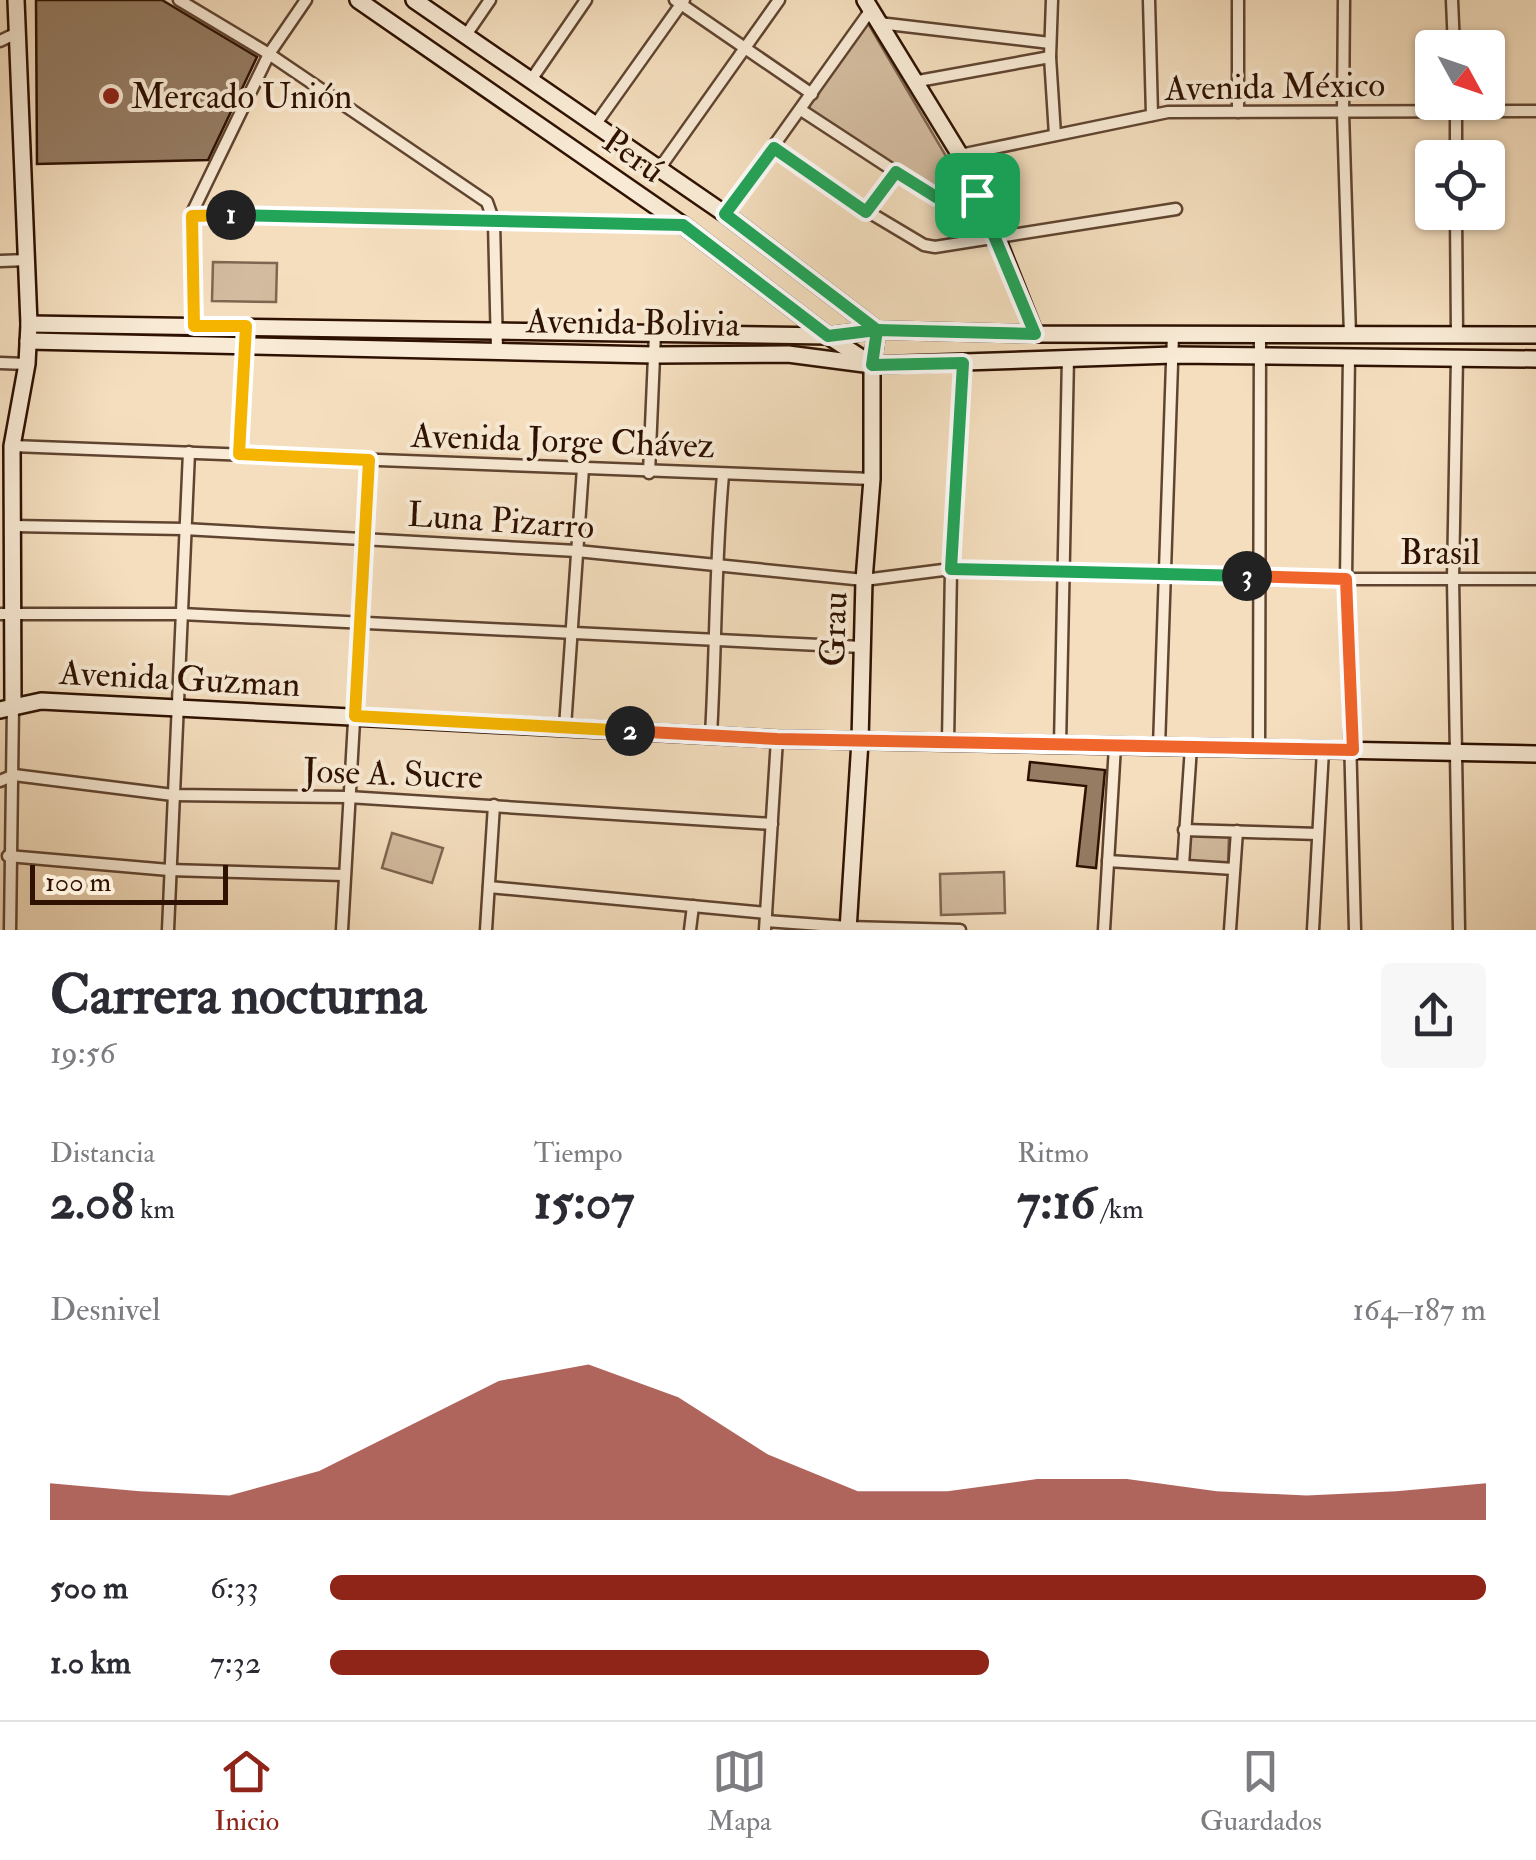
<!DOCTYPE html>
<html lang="es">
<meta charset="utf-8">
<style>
body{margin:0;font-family:"IM FELL Double Pica",serif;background:#f7f7f7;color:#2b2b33;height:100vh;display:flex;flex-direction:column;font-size:38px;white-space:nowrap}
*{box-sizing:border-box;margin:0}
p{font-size:32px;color:#7c7c81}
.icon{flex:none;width:55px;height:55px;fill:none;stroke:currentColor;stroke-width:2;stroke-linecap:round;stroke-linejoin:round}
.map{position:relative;height:930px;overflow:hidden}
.drawer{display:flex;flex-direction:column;background:#fff;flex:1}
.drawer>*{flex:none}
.needle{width:65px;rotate:130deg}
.tools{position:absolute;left:1415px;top:30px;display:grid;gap:20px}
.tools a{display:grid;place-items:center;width:90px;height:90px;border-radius:10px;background:#fff;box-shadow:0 2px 8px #0004;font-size:50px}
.scale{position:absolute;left:30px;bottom:25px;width:198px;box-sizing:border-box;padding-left:10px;border:5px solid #2e1101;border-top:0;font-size:28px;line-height:35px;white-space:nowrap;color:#2e1101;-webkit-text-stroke:8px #f8ead5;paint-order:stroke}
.pin{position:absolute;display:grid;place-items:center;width:85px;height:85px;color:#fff;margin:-42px;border-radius:20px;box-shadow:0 5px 15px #0006}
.km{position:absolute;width:50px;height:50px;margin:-25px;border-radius:50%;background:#222;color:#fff;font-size:28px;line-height:50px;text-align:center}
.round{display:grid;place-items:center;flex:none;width:105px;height:105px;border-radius:10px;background:#f7f7f7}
.headline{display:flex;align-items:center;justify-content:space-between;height:170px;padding:0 50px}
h1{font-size:55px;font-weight:800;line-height:75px}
.metrics{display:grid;grid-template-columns:repeat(3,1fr);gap:15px;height:170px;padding:10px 50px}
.metrics div{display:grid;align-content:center}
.metrics b{font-size:50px;font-weight:800}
.metrics small{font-size:28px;font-weight:400}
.metrics p{font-size:28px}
.chart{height:280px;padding:20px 50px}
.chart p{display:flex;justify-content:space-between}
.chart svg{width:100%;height:180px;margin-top:10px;fill:#8f2418;opacity:.7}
ul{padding:0 50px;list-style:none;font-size:32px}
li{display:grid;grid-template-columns:160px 120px 1fr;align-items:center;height:75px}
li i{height:25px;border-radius:12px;background:#8f2418}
.tabs{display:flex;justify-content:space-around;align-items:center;height:140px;border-top:2px solid #e1e1e2;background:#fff;font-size:28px;color:#7c7c81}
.tabs a{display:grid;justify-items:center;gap:5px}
.tabs .on{color:#8f2418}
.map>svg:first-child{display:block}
.green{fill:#d2bb9e;stroke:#806650;stroke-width:2.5}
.building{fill:#957c63;stroke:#2e1101;stroke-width:2.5}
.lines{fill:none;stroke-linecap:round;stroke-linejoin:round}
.street-casing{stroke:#604430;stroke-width:15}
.secondary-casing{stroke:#2e1101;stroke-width:20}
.street{stroke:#f8ead5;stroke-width:10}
.secondary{stroke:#f8ead5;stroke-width:15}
.split-1-casing{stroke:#fff;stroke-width:20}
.split-2-casing{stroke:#fff;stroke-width:20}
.split-3-casing{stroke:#fff;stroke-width:20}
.split-4-casing{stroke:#fff;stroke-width:20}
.split-1{stroke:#22a559;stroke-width:12}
.split-2{stroke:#f5b400;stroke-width:12}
.split-3{stroke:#f0652b;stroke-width:12}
.split-4{stroke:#22a559;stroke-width:12}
.poi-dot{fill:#8f2418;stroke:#f8ead5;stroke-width:4}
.labels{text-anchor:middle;stroke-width:8;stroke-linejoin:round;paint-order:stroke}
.street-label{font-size:35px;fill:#2e1101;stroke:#f8ead5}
.poi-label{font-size:35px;fill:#2e1101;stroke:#f8ead5;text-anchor:start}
</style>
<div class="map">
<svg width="1536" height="930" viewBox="0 0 1536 930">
<rect width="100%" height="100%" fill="#f4debe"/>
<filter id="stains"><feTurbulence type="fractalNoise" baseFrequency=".002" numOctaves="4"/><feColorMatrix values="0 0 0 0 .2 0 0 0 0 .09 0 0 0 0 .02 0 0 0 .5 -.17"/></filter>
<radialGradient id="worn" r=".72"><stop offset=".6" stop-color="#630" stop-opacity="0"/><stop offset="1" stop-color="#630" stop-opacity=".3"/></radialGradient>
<!-- green -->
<g class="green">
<polygon points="864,25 869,25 957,175 958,189 930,193 812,113 809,106"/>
<polygon points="213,262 277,263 276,302 212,301"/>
<polygon points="392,833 443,848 432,883 382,868"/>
<polygon points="1186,835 1229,836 1228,864 1184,862"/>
<polygon points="1004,872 1005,913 941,915 940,874"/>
</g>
<!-- building -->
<g class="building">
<polygon points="36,0 162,0 257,57 208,160 37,164"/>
<polygon points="1030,762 1105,770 1096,868 1077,866 1086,786 1028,780"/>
</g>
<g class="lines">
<defs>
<g id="street">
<polyline points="179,0 269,54 487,202 494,222 497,350"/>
<polyline points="675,0 812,94"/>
<polyline points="1052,0 1050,57 1055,135"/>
<polyline points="1149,0 1152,115"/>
<polyline points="1238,0 1238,112"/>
<polyline points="1344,0 1343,113 1350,335"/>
<polyline points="1452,0 1454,48"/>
<polyline points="879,23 1050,43"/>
<polyline points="466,35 490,0"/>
<polyline points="0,41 19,32"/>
<polyline points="531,80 586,0"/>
<polyline points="913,82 1050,57"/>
<polyline points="1456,102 1456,158"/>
<polyline points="801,110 931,195 977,195"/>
<polyline points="595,125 684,0"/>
<polyline points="773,147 867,211 924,245 935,247 1176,209"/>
<polyline points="960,155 1168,112 1536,111"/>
<polyline points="659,169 779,0"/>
<polyline points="867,211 895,172"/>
<polyline points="1456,212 1457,335"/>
<polyline points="725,214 870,11"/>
<polyline points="191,215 680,225"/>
<polyline points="0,261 28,260"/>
<polyline points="193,326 191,215 269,54 306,0"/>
<polyline points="1349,356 1346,579 1355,930"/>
<polyline points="1457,357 1453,579 1459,930"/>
<polyline points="0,363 27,364"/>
<polyline points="12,446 872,479"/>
<polyline points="239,454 245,341"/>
<polyline points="649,473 655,333"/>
<polyline points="13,526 184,529 577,551 864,580 951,569 1346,579 1536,579"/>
<polyline points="0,614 181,614 862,647"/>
<polyline points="565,727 583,468"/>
<path d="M 711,735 C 716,648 715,561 723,475"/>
<polyline points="948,742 951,569 963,363"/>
<polyline points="1060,745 1068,357"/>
<polyline points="1159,747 1173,334"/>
<polyline points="1259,749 1260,334"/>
<polyline points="0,781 14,775 173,795 348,797 772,824"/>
<polyline points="1184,830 1318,834"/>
<polyline points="8,856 169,870 344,875"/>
<polyline points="1108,861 1234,869"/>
<polyline points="1183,865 1191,747"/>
<polyline points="489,887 766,913"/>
<polyline points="766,921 848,927 960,930"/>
<polyline points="10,930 13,706"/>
<polyline points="168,930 189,452"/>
<polyline points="342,930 369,460"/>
<polyline points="486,930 494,805"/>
<polyline points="690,930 693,906"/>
<polyline points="765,930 777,739"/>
<polyline points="1104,930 1115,746"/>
<polyline points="1230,930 1237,831"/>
<polyline points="1313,930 1323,750"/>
</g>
<g id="secondary">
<polyline points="358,0 683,225 828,336 868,362"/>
<polyline points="414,0 725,214 877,330"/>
<polyline points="865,0 960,155 997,238 1035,334"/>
<polyline points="29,324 828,336 877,330 1035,334 1536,335"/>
<polyline points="28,341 654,355 788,354 872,365 1173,355 1536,359"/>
<polyline points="13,706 12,446 27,364 29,324 16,0"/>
<polyline points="0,710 41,701 777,739 1536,754"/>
<polyline points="848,930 860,741 864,580 872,479 872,365 877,330"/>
</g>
</defs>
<!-- street casing -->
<use href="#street" class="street-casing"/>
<!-- secondary casing -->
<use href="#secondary" class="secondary-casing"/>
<!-- street -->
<use href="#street" class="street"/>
<!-- secondary -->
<use href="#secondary" class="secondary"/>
</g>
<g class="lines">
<defs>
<polyline id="split-1" points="231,215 683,225 828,336 877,330 1035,334 977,195"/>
<polyline id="split-2" points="231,215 192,216 194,326 246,326 239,454 369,460 355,716 630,731"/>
<polyline id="split-3" points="630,731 777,739 1353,750 1346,579 1247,576"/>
<polyline id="split-4" points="977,195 936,197 896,172 866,212 774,148 725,214 877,330 872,365 963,363 951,569 1247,576"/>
</defs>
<!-- split-1 casing -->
<use href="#split-1" class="split-1-casing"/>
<!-- split-2 casing -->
<use href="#split-2" class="split-2-casing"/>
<!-- split-3 casing -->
<use href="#split-3" class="split-3-casing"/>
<!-- split-4 casing -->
<use href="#split-4" class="split-4-casing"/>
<!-- split-1 -->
<use href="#split-1" class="split-1"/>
<!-- split-2 -->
<use href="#split-2" class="split-2"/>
<!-- split-3 -->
<use href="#split-3" class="split-3"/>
<!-- split-4 -->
<use href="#split-4" class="split-4"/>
</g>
<!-- markers -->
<circle class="poi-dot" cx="111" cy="96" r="10"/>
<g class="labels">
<!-- street labels -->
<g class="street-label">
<text transform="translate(1275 86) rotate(-1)" y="12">Avenida México</text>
<text transform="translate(634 155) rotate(35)" y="12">Perú</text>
<text transform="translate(633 322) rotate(1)" y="12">Avenida Bolivia</text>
<text transform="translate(563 440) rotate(2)" y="12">Avenida Jorge Chávez</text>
<text transform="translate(501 520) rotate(4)" y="12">Luna Pizarro</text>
<text x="1440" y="564">Brasil</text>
<text transform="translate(833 629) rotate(-88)" y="12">Grau</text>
<text transform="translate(180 678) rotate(3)" y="12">Avenida Guzman</text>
<text transform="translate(393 773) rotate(2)" y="12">Jose A. Sucre</text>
</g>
<!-- poi labels -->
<g class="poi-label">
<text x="131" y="108">Mercado Unión</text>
</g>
</g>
<rect width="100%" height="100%" filter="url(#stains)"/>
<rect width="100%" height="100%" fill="url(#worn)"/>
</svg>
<div class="tools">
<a><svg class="needle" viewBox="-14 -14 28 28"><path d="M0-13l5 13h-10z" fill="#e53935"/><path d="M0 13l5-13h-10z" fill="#7c7c81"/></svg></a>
<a><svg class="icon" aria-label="locate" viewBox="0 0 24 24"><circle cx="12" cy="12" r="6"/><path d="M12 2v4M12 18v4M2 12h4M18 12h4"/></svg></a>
</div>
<div class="scale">100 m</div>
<div class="pin" style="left:977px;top:195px;background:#1e9e55"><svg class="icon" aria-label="arrive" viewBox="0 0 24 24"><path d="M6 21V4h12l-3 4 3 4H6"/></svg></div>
<b class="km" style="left:231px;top:215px">1</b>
<b class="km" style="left:630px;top:731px">2</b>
<b class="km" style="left:1247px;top:576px">3</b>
</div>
<section class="drawer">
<div class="headline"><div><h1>Carrera nocturna</h1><p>19:56</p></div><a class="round"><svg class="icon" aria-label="share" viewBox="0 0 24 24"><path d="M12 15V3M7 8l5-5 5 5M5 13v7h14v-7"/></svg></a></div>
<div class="metrics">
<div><p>Distancia</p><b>2.08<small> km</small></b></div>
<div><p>Tiempo</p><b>15:07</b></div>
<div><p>Ritmo</p><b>7:16<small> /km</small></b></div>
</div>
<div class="chart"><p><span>Desnivel</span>164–187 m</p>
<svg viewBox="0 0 160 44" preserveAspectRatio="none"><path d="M0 44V35L10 37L20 38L30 32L40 21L50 10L60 6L70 14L80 28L90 37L100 37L110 34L120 34L130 37L140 38L150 37L160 35V44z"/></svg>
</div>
<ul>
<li><b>500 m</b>6:33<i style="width:100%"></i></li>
<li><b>1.0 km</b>7:32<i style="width:57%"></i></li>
</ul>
</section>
<nav class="tabs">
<a class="on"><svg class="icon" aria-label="home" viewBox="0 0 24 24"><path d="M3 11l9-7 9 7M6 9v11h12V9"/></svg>Inicio</a>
<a><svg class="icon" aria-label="map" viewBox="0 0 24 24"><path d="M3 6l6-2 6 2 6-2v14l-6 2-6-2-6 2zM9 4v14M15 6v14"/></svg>Mapa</a>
<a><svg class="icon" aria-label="saved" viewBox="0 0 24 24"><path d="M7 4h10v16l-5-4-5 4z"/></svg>Guardados</a>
</nav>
